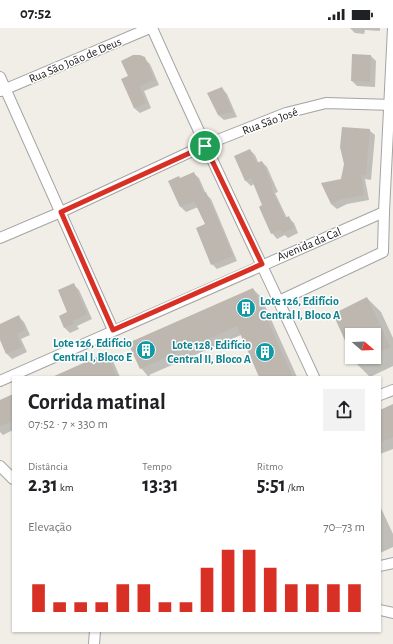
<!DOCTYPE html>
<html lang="pt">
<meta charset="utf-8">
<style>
body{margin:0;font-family:"Alegreya Sans",sans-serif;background:#f2f2f2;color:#202124;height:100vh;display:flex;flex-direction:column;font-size:15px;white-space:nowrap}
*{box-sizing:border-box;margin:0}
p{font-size:13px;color:#757577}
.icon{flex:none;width:22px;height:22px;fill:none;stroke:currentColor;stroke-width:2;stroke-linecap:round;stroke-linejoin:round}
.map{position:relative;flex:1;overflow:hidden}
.sheet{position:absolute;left:12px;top:348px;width:369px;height:256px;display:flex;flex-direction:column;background:#fff;border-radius:0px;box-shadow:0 1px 3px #0004}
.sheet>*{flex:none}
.needle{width:26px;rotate:109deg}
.buttons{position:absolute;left:345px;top:300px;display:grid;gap:8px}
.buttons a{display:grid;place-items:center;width:36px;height:36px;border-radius:0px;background:#fff;box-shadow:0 1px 3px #0004;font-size:20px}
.pin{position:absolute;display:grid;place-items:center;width:34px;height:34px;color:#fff;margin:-17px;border:2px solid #fff;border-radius:50%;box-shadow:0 1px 4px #0007}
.round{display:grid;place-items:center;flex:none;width:42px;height:42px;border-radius:0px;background:#f2f2f2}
.head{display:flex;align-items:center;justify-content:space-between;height:68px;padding:0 16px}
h1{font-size:22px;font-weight:700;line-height:30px}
.figures{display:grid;grid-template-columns:repeat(3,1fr);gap:6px;height:68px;padding:4px 16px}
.figures div{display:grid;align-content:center}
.figures b{font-size:20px;font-weight:700}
.figures small{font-size:11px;font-weight:400}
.figures p{font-size:11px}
.chart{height:112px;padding:8px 16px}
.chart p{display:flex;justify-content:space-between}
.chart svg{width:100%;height:72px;margin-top:4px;stroke:#d93025;stroke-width:6}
.status{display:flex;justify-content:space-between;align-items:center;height:28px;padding:0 20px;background:#fff;direction:ltr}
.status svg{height:11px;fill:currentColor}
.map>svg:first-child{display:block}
.shadow{fill:#0003}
.building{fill:#bdb7b0}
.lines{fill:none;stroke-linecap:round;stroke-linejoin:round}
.street-casing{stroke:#a4a4a4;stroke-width:12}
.street{stroke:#fff;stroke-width:10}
.route-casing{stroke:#fff;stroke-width:8}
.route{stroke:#d93025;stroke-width:5}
.labels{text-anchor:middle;stroke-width:3;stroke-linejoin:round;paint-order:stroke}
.street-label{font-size:12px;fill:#202020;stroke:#fff}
.culture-label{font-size:12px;font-weight:bold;fill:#0d838f;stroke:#fff;text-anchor:end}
</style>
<div class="status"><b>07:52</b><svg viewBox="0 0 49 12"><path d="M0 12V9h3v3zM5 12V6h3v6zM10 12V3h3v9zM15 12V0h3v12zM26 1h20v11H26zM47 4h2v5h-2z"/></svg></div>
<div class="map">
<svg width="393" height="616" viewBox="0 0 393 616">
<rect width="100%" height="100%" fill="#f0eee6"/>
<!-- shadow -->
<g class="shadow">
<polygon points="350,0 380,0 380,3 365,2 364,6 355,5"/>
<polygon points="371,28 376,33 375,59 357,58 352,53"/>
<polygon points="144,30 150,36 159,57 144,63 151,80 140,85 134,80 122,51 129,48"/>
<polygon points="222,60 227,66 237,89 224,92 218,87"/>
<polygon points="369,102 375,107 371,152 365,151 369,172 347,176 337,181 331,176 341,151 346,136"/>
<polygon points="250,122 255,127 259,136 262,134 267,139 278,164 275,165 287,190 289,190 294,195 298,205 288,210 285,207 277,211 272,205 264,177 254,156 251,158 245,152"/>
<polygon points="193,145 199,150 206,166 211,171 237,233 217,241 212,236 207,197 198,179 186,184 181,179 169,154 180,151"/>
<polygon points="74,257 79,262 92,291 77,298 79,301 70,305 65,300 60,288 68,284"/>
<polygon points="253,261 261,269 297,349 261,349 241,307 149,347 151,349 145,349 148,348 141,340"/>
<polygon points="367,270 381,284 393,310 393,338 370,349 356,335 353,329 374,329 374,307 352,307 352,326 334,286"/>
<polygon points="18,288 24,294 30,307 21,311 27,324 12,331 7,326 0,309 0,297"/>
<polygon points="106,326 113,333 120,349 54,349"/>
<polygon points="13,367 13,402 3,407 0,404 0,373"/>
<polygon points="393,378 393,421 380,426 380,384"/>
<polygon points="380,478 393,506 393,519 380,525"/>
</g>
<!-- building -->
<g class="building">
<polygon points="352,26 371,27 370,54 351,53"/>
<polygon points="133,27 140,27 145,29 154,52 139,58 146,75 134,80 121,51 128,48 121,33"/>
<polygon points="222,59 233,84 218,87 207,65"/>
<polygon points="342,99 370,101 366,148 361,146 364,167 342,171 331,176 321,155 341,151 344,136 340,119"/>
<polygon points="250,121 256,135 262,133 273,159 271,160 285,190 289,188 294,200 282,205 280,202 271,206 259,179 262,177 251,150 245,153 234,128"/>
<polygon points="194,144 204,165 206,164 211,176 233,228 211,237 196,200 205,196 194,173 180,179 168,153 179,148 180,150"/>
<polygon points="74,255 87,286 73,293 74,296 64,300 59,288 67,284 58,262"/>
<polygon points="253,260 293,349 259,349 237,298 140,341 128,315"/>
<polygon points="367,269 390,319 374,327 374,307 352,307 352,328 333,286"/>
<polygon points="19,287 25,302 17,306 22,319 6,326 0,312 0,296"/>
<polygon points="106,325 117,349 52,349"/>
<polygon points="13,366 13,393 0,398 0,372"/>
<polygon points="393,376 393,409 380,415 380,382"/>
</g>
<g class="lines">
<defs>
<g id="street">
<path d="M 152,0 C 204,117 260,232 314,349"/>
<polyline points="0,49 113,302"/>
<polyline points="1,63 150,0"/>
<polyline points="0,210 61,184 205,117 286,85 326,75 393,77"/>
<polyline points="279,273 383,224 384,184"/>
<polyline points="0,353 384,184 393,0"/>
<polyline points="380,367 393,362"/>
<polyline points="0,438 13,451"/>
<polyline points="380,538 393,535"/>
<polyline points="380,582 393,585"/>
<polyline points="94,616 95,603"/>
</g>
</defs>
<!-- street casing -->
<use href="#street" class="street-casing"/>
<!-- street -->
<use href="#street" class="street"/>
</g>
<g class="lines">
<defs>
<polygon id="route" points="205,118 262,236 113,302 61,184"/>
</defs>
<!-- route casing -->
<use href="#route" class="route-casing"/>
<!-- route -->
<use href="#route" class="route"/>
</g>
<!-- icons -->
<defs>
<symbol id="building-disc" viewBox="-11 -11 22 22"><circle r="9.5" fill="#0f9aa8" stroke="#fff"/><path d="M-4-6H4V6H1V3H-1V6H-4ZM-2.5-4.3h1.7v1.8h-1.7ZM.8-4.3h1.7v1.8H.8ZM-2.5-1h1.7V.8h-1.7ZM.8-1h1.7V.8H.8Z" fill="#fff"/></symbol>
</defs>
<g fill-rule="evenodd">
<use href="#building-disc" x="235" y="269" width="22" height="22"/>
<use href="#building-disc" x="135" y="311" width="22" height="22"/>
<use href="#building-disc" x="254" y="313" width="22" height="22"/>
</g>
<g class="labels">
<!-- street labels -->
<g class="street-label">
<text transform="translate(75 32) rotate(-23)" y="4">Rua São João de Deus</text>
<text transform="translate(270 93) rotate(-20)" y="4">Rua São José</text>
<text transform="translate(309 216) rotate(-23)" y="4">Avenida da Cal</text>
</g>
<!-- culture labels -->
<g class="culture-label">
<text x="260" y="277" text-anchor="start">Lote 126, Edifício<tspan x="260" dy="14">Central I, Bloco A</tspan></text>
<text x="132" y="319">Lote 126, Edifício<tspan x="132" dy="14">Central I, Bloco E</tspan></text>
<text x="251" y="321">Lote 128, Edifício<tspan x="251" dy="14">Central II, Bloco A</tspan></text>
</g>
</g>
</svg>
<div class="buttons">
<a><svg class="needle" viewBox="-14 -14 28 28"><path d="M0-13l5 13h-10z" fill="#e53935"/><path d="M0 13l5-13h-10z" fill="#757577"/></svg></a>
</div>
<div class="pin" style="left:205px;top:118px;background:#1e9e55"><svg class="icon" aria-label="arrive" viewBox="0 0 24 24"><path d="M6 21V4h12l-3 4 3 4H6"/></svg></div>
<section class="sheet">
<div class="head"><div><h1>Corrida matinal</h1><p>07:52 · 7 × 330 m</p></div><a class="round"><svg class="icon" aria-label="share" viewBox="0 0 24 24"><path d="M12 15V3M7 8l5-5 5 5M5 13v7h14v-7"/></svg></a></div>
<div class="figures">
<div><p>Distância</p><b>2.31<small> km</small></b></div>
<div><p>Tempo</p><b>13:31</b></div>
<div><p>Ritmo</p><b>5:51<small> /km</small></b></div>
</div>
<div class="chart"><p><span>Elevação</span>70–73 m</p>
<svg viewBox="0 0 160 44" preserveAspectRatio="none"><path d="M5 44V27M15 44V38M25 44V38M35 44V38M45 44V27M55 44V27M65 44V38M75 44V38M85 44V17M95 44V6M105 44V6M115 44V17M125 44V27M135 44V27M145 44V27M155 44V27"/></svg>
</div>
</section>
</div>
